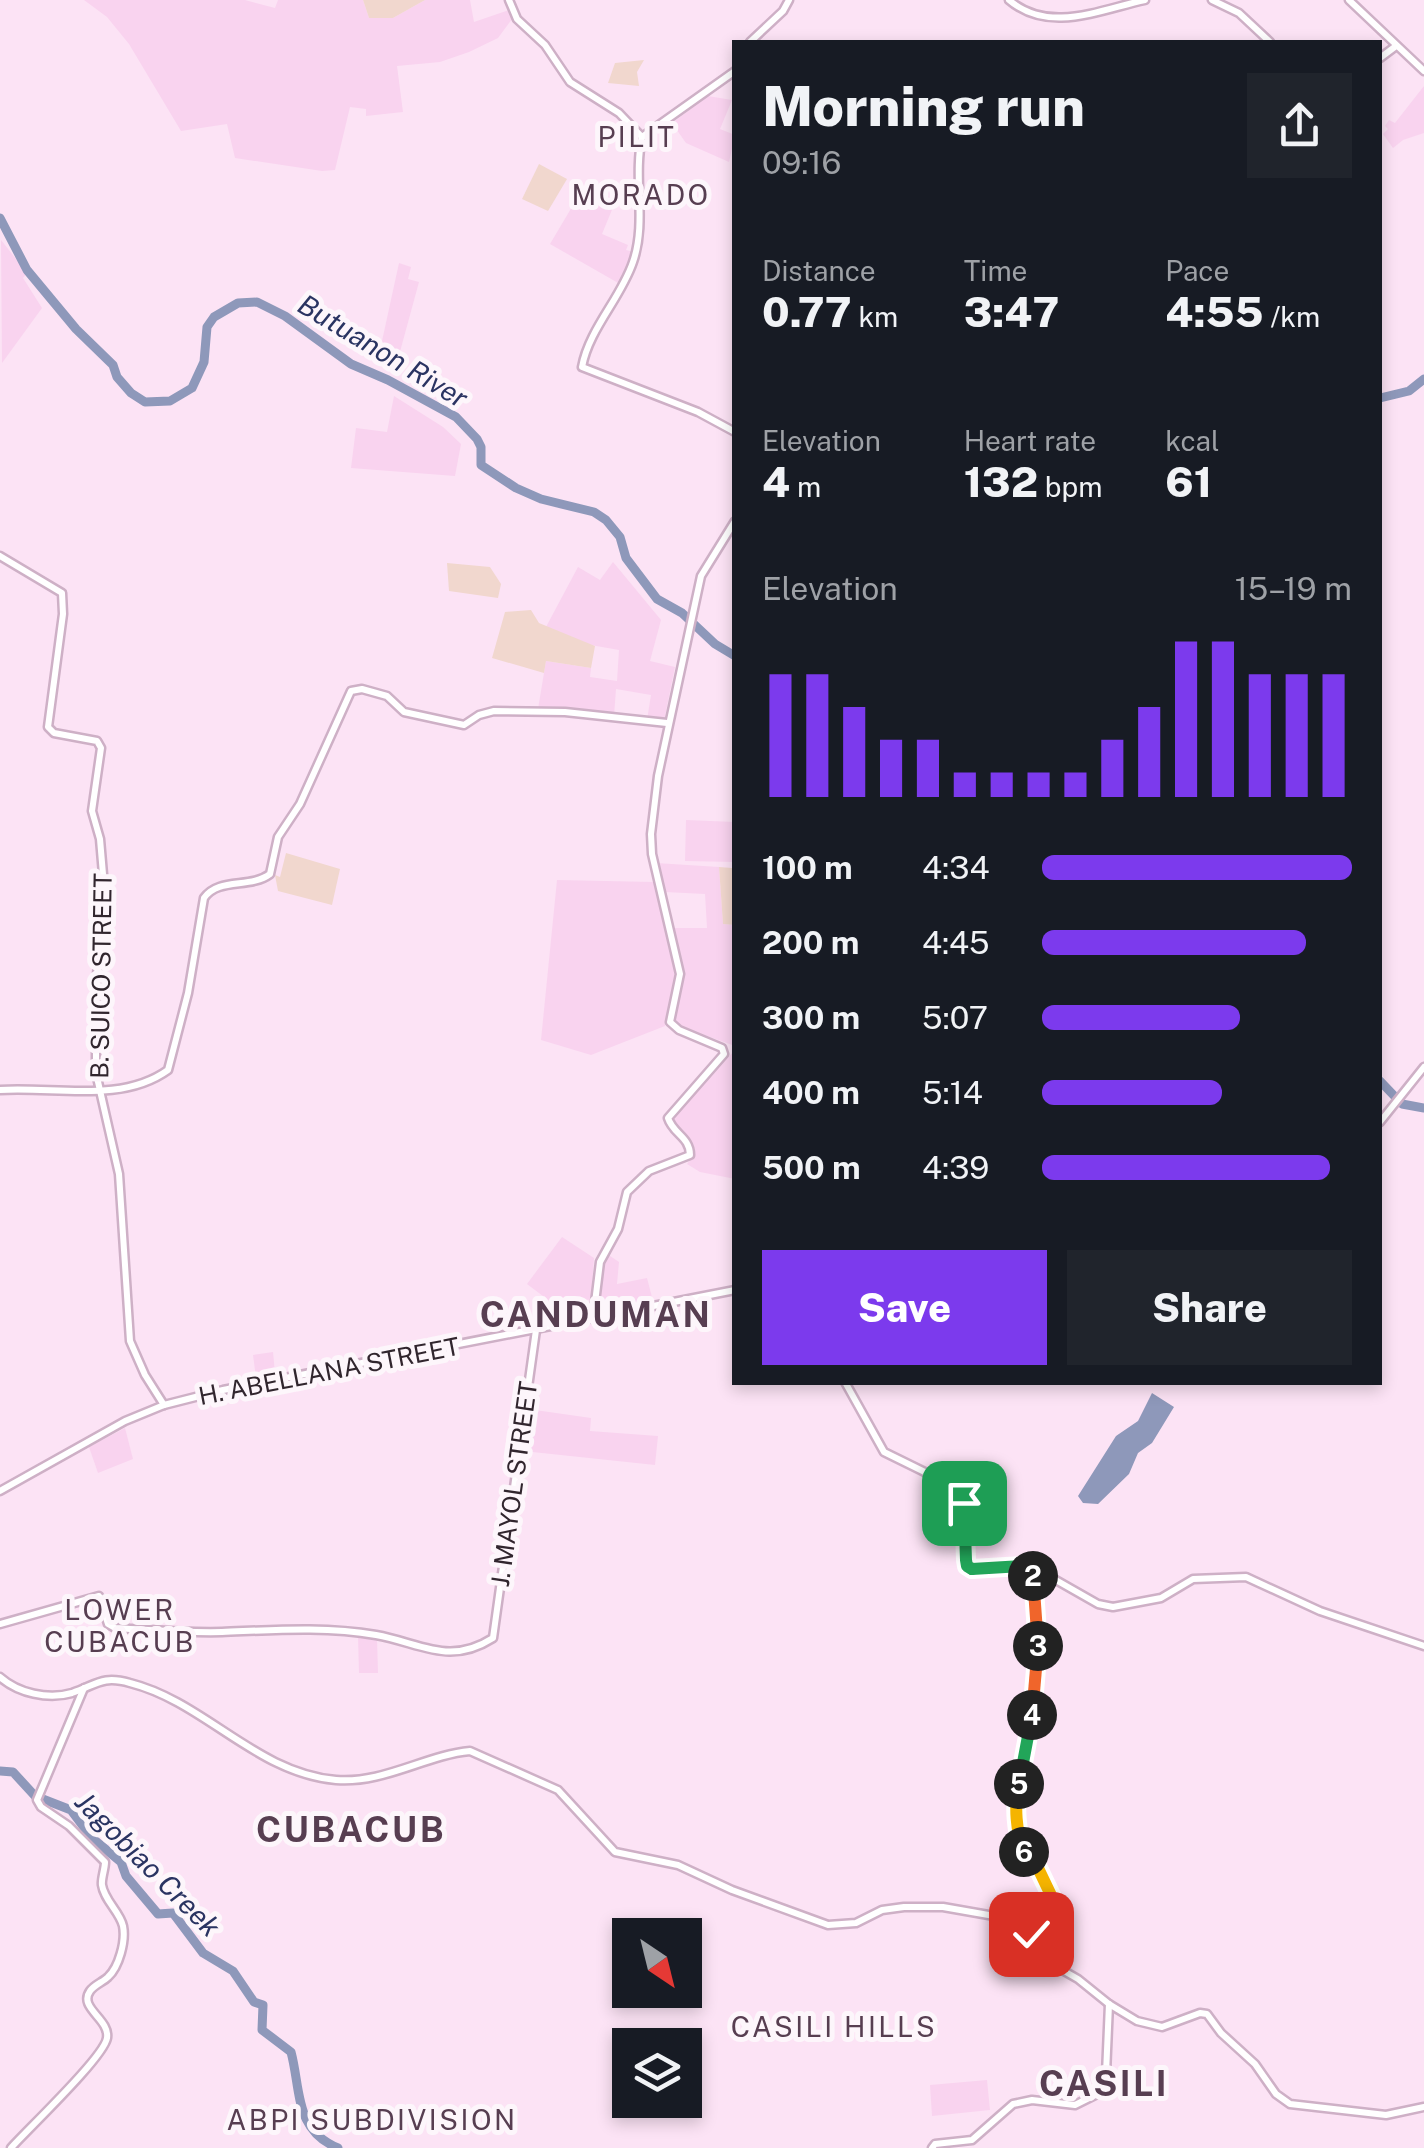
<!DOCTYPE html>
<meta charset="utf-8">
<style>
body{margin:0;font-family:"Public Sans",sans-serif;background:#20242c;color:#f1f3f6;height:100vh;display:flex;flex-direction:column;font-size:38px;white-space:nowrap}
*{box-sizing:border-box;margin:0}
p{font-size:32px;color:#9ea1a6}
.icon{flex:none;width:55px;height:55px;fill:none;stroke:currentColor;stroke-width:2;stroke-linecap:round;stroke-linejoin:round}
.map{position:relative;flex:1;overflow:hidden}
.side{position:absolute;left:732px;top:40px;width:650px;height:1345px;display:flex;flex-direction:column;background:#171b24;border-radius:0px;box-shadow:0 5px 15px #0003}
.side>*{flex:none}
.needle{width:65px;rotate:145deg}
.tools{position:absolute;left:612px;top:1918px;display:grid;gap:20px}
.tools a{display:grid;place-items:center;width:90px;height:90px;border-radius:0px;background:#171b24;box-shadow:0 5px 15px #0003;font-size:50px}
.pin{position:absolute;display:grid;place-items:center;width:85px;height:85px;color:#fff;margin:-42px;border-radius:20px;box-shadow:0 5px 15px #0006}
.km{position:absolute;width:50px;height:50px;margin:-25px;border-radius:50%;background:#222;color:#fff;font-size:28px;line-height:50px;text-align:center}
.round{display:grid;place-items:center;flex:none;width:105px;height:105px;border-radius:0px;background:#20242c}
.headline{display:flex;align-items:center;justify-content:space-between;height:170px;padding:0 30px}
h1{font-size:55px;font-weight:800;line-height:75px}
.figures{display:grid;grid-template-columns:repeat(3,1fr);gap:15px;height:170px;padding:10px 30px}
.figures div{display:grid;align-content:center}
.figures b{font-size:42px;font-weight:800}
.figures small{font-size:28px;font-weight:400}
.figures p{font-size:28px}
.chart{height:280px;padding:20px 30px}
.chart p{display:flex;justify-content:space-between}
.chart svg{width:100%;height:180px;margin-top:10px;stroke:#7c3aed;stroke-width:6}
.button{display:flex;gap:20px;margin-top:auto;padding:20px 30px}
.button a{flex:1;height:115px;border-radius:0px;background:#7c3aed;color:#fff;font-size:40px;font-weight:800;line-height:115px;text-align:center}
.button a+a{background:#20242c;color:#f1f3f6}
ul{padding:0 30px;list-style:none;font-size:32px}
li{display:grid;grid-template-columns:160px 120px 1fr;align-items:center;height:75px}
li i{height:25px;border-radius:12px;background:#7c3aed}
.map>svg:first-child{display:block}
.built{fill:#f9d3ef}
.green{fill:#f1d7ce}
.water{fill:#8e98ba}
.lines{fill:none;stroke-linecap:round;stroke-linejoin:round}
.river{stroke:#8e98ba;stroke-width:9}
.secondary-casing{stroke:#ceb0c6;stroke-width:11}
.secondary{stroke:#fff;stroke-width:6}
.split-1-casing{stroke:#fff;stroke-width:20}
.split-2-casing{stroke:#fff;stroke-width:20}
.split-3-casing{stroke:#fff;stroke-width:20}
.split-4-casing{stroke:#fff;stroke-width:20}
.split-5-casing{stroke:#fff;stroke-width:20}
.split-6-casing{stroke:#fff;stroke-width:20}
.split-7-casing{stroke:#fff;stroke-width:20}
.split-8-casing{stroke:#fff;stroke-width:20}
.split-1{stroke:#22a559;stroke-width:12}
.split-2{stroke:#22a559;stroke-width:12}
.split-3{stroke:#f0652b;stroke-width:12}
.split-4{stroke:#f0652b;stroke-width:12}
.split-5{stroke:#22a559;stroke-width:12}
.split-6{stroke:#f5b400;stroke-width:12}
.split-7{stroke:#f5b400;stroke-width:12}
.split-8{stroke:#f5b400;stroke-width:12}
.labels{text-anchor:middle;stroke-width:10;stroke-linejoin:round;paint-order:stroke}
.street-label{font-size:25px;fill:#31262e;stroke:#fdf6fb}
.neighbourhood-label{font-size:28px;letter-spacing:2.5px;fill:#573e51;stroke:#fdf6fb}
.water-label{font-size:28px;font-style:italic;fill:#2a3462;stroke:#fdf6fb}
.district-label{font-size:35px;font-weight:bold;letter-spacing:2.5px;fill:#573e51;stroke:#fdf6fb}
</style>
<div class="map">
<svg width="1424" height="2148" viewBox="0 0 1424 2148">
<rect width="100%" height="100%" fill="#fce3f5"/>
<!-- built -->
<g class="built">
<polygon points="84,0 245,0 275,8 278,0 363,0 369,18 393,18 425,0 470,0 474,22 509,10 512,19 498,38 469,52 440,62 397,66 403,112 366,116 366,109 350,107 335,170 322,171 235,158 227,124 181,131 129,44 107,17"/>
<polygon points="1424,86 1424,133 1403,140 1393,148 1383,134 1388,129 1385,126 1389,120 1395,123"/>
<polygon points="708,96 732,100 720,129 735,135 729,162 686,143 672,123"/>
<polygon points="585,185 616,200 602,234 628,245 626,250 634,252 620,284 550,244"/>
<polygon points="1,240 27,273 23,278 42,308 2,363"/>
<polygon points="399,263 411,267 408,279 419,282 395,370 377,364"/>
<polygon points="394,396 443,427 461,444 455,476 351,468 356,428 387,432"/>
<polygon points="613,562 661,620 650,661 675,667 664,721 647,720 651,695 616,689 614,716 538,709 546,661 591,668 590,677 617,681 619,650 585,644 546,627 578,567 600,580"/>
<polygon points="686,820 735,822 735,862 685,861"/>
<polygon points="656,863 719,867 723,924 735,925 735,1046 682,1027 672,1020 684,973 674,928 707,928 705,894 665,892"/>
<polygon points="557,880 654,882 678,973 665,1026 591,1055 541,1040"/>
<polygon points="735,1050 735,1179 700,1172 687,1164 693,1156 694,1146 673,1122 675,1113"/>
<polygon points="562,1237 594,1258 591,1300 561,1298 555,1305 527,1284"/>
<polygon points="607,1254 619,1262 617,1284 647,1278 653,1301 596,1312 603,1260"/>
<polygon points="273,1352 275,1373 256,1378 253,1355"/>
<polygon points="528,1409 591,1418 590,1431 658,1436 655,1465 523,1451"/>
<polygon points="125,1428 133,1459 98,1473 89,1447"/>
<polygon points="358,1636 377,1638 378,1673 359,1673"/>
<polygon points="987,2080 990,2110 932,2116 930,2085"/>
</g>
<!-- green -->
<g class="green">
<polygon points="363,0 425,0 393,18 369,18"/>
<polygon points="644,60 637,72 639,86 608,83 615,63"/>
<polygon points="539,164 567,179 548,211 522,199"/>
<polygon points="447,563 490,567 501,584 498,598 449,591"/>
<polygon points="531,610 539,623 595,646 591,668 546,661 544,673 492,658 505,612"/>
<polygon points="286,853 340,869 332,905 278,891 275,875 280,877"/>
<polygon points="732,862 735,862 735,925 723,924 719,867 732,868"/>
</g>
<!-- water -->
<polygon class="water" points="1152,1393 1174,1407 1152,1443 1138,1453 1129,1474 1098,1504 1083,1503 1078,1496 1116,1436 1138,1421"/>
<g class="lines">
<!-- river -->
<g class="river">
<polyline points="0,218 27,270 76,329 113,365 117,377 131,393 145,402 170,401 192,388 204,362 207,327 214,317 238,303 257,302 285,316 351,364 388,380 456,417 477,439 481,447 481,465 516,488 541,499 594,512 606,520 620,537 626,558 657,599 682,613 715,644 735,656"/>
<polyline points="1380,398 1409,391 1424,379"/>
<polyline points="1380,1081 1402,1104 1424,1108"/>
<path d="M 0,1771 L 13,1772 L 35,1796 L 71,1810 L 92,1838 L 121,1862 L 126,1876 L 158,1914 L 173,1913 L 203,1953 L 233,1971 L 254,2002 L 263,2005 L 262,2030 L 291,2052 C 301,2089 294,2130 338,2148"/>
</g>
<defs>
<g id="secondary">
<path d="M 509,0 L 517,19 L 545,45 L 570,82 L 619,113 L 642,137 C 633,178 647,222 633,262 C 621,298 589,329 582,367 L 698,412 L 735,432"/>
<path d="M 1009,0 C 1049,34 1099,10 1145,0"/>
<polyline points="1212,0 1239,13 1270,42"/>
<polyline points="1349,0 1424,71"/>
<polyline points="750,42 783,11 789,0"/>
<polyline points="1380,58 1396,46"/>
<polyline points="642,137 735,71"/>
<polyline points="0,556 62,593 63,614 48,727 54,733 97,741 101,748 92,811 100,839 104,886 96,988 96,1073 119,1174 130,1341 145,1375 164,1405"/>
<path d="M 0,1090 C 53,1086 121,1104 168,1070 L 188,993 L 204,898 C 219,877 250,889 270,874 L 278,837 L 300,804 L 351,691 L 362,689 L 387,696 L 404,712 L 464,725 L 479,715 L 494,711 L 565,712 L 667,723"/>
<polyline points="1380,1122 1424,1067"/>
<path d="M 593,1319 L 600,1262 L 618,1229 L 627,1192 L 649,1171 L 690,1155 C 690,1137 673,1134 668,1118 L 724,1054 L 722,1048 L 679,1030 L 670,1022 L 680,974 L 652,854 L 651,834 L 658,776 L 701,576 L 735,521"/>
<polyline points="845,1382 884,1452 941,1480 962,1496 969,1568 1033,1567 1098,1604 1113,1607 1161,1598 1193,1579 1246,1577 1320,1611 1424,1646"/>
<polyline points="0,1491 125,1421 164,1405 223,1390 735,1290"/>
<path d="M 0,1624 L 99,1596 L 108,1624 L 115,1628 C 151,1630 187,1633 222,1632 C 274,1630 325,1626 376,1635 C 421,1643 449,1666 493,1638 L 536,1330"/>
<path d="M 0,1677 C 18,1693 48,1700 72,1693 C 96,1685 102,1675 130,1683 C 205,1702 256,1773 336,1780 C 383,1784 426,1755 470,1751 L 558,1790 L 615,1852 L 678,1865 L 732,1890 L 828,1925 L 856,1923 L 882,1910 L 904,1907 L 943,1907 L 1000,1917 L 1018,1928 L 1043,1959 L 1078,1979 L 1109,2004 L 1137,2021 L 1162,2027 L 1200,2013 L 1207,2014 L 1221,2033 L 1255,2064 L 1276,2094 L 1290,2104 L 1386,2115 L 1424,2107"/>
<path d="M 1027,1936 L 1046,1937 C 1083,1910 1022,1863 1018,1830 C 1014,1792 1027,1759 1031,1722 C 1037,1668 1037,1622 1033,1567"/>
<path d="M 11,2148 C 29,2128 104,2057 107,2038 C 110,2019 78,2008 90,1991 C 94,1985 103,1982 108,1977 C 119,1967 126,1941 123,1926 C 120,1912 104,1900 102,1885 C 101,1879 105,1869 105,1862 L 69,1826 L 41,1807 L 37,1800 L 84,1688"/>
<polyline points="932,2148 935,2144 972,2140 1013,2104 1032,2100 1075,2105 1095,2095 1106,2074 1109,2004"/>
</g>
</defs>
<!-- secondary casing -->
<use href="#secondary" class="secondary-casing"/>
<!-- secondary -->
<use href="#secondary" class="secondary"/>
</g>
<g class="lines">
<defs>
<polyline id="split-1" points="964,1503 966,1560 967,1566 972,1569"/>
<polyline id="split-2" points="972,1569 1024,1566 1032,1567 1033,1576"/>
<polyline id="split-3" points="1033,1576 1038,1646"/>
<polyline id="split-4" points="1032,1715 1038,1646"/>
<polyline id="split-5" points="1019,1784 1032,1715"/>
<path id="split-6" d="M 1019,1784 C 1014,1806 1016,1831 1024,1852"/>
<polyline id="split-7" points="1024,1852 1038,1868 1059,1912"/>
<path id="split-8" d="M 1031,1934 L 1040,1938 C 1054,1936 1061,1925 1059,1912"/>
</defs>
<!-- split-1 casing -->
<use href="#split-1" class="split-1-casing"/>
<!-- split-2 casing -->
<use href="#split-2" class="split-2-casing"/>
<!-- split-3 casing -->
<use href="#split-3" class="split-3-casing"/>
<!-- split-4 casing -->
<use href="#split-4" class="split-4-casing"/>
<!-- split-5 casing -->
<use href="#split-5" class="split-5-casing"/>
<!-- split-6 casing -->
<use href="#split-6" class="split-6-casing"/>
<!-- split-7 casing -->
<use href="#split-7" class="split-7-casing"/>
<!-- split-8 casing -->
<use href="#split-8" class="split-8-casing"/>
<!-- split-1 -->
<use href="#split-1" class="split-1"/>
<!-- split-2 -->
<use href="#split-2" class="split-2"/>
<!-- split-3 -->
<use href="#split-3" class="split-3"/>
<!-- split-4 -->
<use href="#split-4" class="split-4"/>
<!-- split-5 -->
<use href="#split-5" class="split-5"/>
<!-- split-6 -->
<use href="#split-6" class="split-6"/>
<!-- split-7 -->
<use href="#split-7" class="split-7"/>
<!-- split-8 -->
<use href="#split-8" class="split-8"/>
</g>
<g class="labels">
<!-- street labels -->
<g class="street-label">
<text transform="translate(101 976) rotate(-89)" y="9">B. SUICO STREET</text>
<text transform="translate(329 1371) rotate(-11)" y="9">H. ABELLANA STREET</text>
<text transform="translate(514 1484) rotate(-82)" y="9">J. MAYOL STREET</text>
</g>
<!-- neighbourhood labels -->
<g class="neighbourhood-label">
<text x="637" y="147">PILIT</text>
<text x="641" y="205">MORADO</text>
<text x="120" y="1620">LOWER<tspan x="120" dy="32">CUBACUB</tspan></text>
<text x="834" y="2037">CASILI HILLS</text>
<text x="372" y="2130">ABPI SUBDIVISION</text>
</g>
<!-- water labels -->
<g class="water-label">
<text transform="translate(383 351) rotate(31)" y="10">Butuanon River</text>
<text transform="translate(148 1864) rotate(45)" y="10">Jagobiao Creek</text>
</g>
<!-- district labels -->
<g class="district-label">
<text x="596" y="1327">CANDUMAN</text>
<text x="351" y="1842">CUBACUB</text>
<text x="1104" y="2096">CASILI</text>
</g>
</g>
</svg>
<div class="tools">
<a><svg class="needle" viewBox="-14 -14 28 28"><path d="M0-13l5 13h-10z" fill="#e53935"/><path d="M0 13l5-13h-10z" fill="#9ea1a6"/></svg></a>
<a><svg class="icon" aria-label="layers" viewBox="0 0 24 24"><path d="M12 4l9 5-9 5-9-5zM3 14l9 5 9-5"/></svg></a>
</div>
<div class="pin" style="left:964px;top:1503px;background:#1e9e55"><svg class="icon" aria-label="arrive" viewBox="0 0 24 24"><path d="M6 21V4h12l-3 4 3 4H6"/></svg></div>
<div class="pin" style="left:1031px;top:1934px;background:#d93025"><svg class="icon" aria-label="check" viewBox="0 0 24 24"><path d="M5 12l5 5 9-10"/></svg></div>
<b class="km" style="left:1033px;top:1576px">2</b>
<b class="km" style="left:1038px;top:1646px">3</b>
<b class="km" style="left:1032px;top:1715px">4</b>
<b class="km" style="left:1019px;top:1784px">5</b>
<b class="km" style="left:1024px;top:1852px">6</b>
<section class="side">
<div class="headline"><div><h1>Morning run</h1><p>09:16</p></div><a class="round"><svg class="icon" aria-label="share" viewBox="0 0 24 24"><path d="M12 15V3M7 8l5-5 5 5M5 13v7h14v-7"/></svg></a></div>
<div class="figures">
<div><p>Distance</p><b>0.77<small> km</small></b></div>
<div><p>Time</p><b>3:47</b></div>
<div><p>Pace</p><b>4:55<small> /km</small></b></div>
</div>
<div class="figures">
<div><p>Elevation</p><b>4<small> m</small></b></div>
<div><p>Heart rate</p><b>132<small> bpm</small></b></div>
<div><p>kcal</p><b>61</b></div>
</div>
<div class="chart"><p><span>Elevation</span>15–19 m</p>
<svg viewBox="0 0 160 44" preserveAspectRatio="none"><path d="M5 44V14M15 44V14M25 44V22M35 44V30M45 44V30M55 44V38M65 44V38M75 44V38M85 44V38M95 44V30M105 44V22M115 44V6M125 44V6M135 44V14M145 44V14M155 44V14"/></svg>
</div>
<ul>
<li><b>100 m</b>4:34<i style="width:100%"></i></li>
<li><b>200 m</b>4:45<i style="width:85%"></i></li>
<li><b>300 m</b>5:07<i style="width:64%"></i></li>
<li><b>400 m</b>5:14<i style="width:58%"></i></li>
<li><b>500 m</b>4:39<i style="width:93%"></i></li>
</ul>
<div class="button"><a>Save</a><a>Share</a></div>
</section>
</div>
